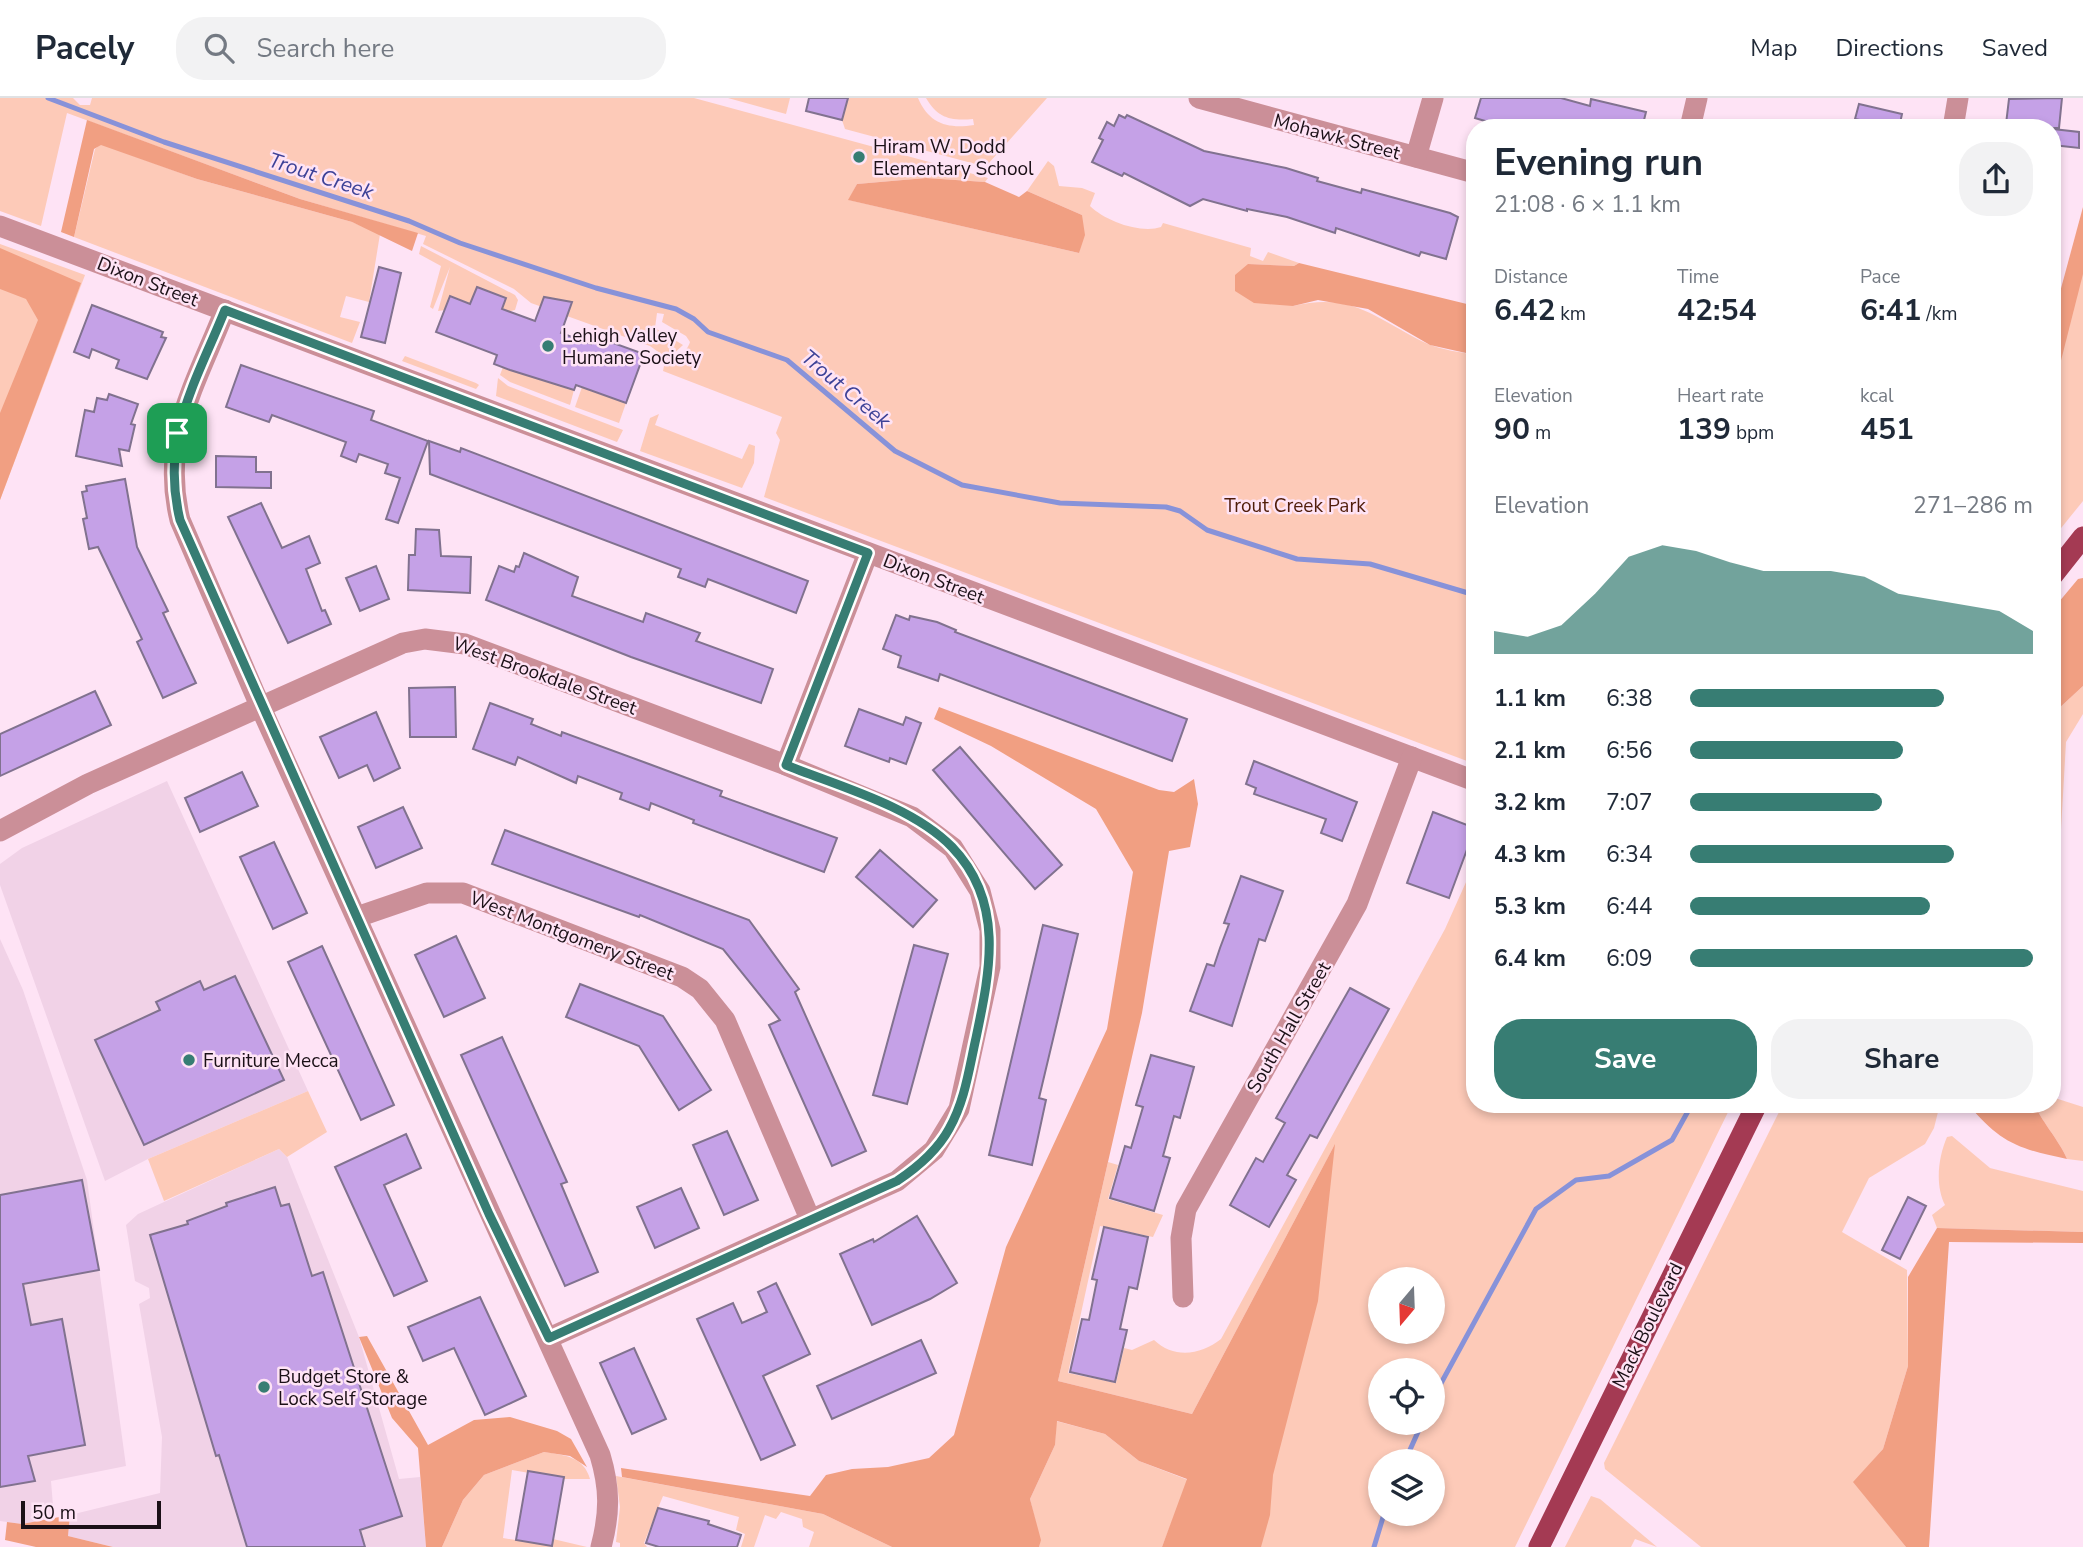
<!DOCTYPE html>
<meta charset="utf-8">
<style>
body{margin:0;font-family:"Nunito Sans",sans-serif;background:#f2f2f3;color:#1f2937;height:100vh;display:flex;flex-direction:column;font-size:26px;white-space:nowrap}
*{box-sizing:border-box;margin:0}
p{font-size:23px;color:#747a83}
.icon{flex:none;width:38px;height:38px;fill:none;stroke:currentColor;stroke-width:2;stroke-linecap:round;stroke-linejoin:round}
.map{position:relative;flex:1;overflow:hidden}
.drawer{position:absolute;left:1466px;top:21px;width:595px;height:994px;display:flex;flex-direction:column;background:#fff;border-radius:28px;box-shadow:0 4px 10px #0003}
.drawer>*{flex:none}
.needle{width:46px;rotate:199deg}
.fabs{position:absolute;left:1368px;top:1169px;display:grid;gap:14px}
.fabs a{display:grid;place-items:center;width:77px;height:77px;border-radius:50%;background:#fff;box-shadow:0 4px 10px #0003;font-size:35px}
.scale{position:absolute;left:21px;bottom:18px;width:140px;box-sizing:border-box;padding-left:7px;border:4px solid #1b1017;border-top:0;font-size:19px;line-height:24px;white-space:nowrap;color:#1b1017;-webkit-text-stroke:5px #fee3f5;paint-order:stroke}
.pin{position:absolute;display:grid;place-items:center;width:60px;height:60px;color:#fff;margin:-30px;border-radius:14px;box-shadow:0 4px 10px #0006}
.round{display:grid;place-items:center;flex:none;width:74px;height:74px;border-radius:28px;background:#f2f2f3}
.headline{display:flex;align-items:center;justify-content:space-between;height:119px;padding:0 28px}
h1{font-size:38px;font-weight:700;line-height:52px}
.stats{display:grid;grid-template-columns:repeat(3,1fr);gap:10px;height:119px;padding:7px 28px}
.stats div{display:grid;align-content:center}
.stats b{font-size:30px;font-weight:700}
.stats small{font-size:19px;font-weight:400}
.stats p{font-size:19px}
.chart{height:196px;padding:14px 28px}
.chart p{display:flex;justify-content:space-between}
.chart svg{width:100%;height:126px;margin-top:7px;fill:#377d73;opacity:.7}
.button{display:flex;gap:14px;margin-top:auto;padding:14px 28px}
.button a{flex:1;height:80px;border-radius:28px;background:#377d73;color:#fff;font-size:28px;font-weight:700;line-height:80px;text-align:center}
.button a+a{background:#f2f2f3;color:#1f2937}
ul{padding:0 28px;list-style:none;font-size:23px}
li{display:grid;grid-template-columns:112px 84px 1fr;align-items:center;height:52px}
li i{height:18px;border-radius:9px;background:#377d73}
header{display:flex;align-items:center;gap:42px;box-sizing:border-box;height:98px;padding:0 35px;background:#fff;border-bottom:2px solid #e0e1e3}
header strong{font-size:33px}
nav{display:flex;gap:38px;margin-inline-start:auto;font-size:24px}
.search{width:490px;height:63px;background:#f2f2f3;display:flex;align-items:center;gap:18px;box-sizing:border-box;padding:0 24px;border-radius:28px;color:#747a83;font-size:26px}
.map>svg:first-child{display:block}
.built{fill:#f1d2e7}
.green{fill:#fdcab8;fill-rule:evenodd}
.forest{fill:#f19f82}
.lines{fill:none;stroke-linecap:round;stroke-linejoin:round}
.stream{stroke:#8792d9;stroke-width:5}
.building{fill:#c5a1e7;stroke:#81728f;stroke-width:2}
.minor{stroke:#cb8f98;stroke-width:21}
.major{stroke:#a43a53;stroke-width:21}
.route-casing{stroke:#fff;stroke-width:14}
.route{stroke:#377d73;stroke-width:9}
.poi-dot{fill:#377d73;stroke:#fee3f5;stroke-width:2.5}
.labels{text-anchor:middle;stroke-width:5;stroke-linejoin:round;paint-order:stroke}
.street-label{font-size:19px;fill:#1b1017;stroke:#fee3f5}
.poi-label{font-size:19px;fill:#1b1017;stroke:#fee3f5;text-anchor:start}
.park-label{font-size:19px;fill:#501d0a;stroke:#fee3f5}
.water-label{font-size:21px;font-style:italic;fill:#3d4297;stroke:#fee3f5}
</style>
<header>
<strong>Pacely</strong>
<div class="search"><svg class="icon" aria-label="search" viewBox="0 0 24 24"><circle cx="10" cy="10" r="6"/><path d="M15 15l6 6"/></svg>Search here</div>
<nav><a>Map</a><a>Directions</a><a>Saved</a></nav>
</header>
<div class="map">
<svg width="2083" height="1449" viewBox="0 0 2083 1449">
<rect width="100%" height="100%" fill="#fee3f5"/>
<!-- built -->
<g class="built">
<polygon points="167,683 308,993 148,1061 105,1083 0,787 0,766 22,750"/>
<polygon points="0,841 23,892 87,1082 126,1368 51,1383 54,1420 22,1426 0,1423"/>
<polygon points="279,1051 287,1059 359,1239 399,1381 420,1379 426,1449 113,1449 68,1438 70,1417 160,1395 162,1339 139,1206 150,1200 149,1190 135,1183 126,1127 138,1116"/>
</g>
<!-- green -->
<g class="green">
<path d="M 0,0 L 73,0 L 80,7 L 90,7 L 92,0 L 694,0 L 988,80 L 985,84 L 926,80 L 857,86 L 849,102 L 1079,155 L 1082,117 L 1027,93 L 1048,63 L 1054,68 L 1059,88 L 1082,90 L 1095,95 L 1090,108 C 1105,123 1141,136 1161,129 L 1163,125 L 1251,150 L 1250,158 L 1263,163 L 1268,154 L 1299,165 L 1294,168 L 1248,166 L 1293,208 C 1354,193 1377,222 1428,246 C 1442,252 1460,254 1475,257 L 1475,666 L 764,399 L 780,342 L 776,335 L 782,319 L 663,273 L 664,268 C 674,266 687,254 690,244 L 686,238 L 662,224 L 664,216 L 657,215 L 655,230 L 683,247 L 668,261 L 650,248 L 531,205 L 514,191 L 423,146 L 426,138 L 300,101 L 67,15 L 41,128 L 0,113 Z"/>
<polygon points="728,0 790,0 786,16"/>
<path d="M 848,0 L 918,0 C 929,26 948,31 974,27 L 973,21 C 950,23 938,20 926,0 L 1047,0 L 988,66 L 979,67 L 845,31 L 842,22 Z"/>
<polygon points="101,46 197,81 352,124 380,136 369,204 346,198 340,219 360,224 352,245 74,139 95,51"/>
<polygon points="2083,137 2083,403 2053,440 2053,255"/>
<polygon points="0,146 85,177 0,402"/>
<polygon points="421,148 515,197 518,202 515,212 500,216 506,200 477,189 470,206 450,198 445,212 438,213 450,169 433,211 430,209 441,168 419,156"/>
<polygon points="405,258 476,285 479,287 476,291 402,263"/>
<polygon points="503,269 574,292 570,307 510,284 500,277"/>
<polygon points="498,280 508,288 623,332 617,344 496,298"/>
<polygon points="582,289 626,305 619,325 575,309"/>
<polygon points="659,316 655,327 742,361 749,346 755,348 754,365 742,390 640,353 650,320"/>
<polygon points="2083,588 2083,616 2066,644 2053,873 2053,643 2056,613"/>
<path d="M 1475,764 L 1475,1006 L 1732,1006 L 1515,1449 L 1250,1449 L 1334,1048 L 1192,1316 L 1058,1283 L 1108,1064 L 1118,1067 L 1108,1101 L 1163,1117 L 1153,1139 L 1100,1128 L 1068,1275 L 1116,1285 L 1124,1250 L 1132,1252 L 1154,1242 C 1174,1261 1201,1257 1221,1241 L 1445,831 ZM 1381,1181 L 1433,1181 L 1433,1234 L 1381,1234 ZM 1381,1272 L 1433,1272 L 1433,1325 L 1381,1325 ZM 1381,1363 L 1433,1363 L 1433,1416 L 1381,1416 Z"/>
<polygon points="308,993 327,1034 287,1059 279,1051 164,1103 148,1061"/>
<path d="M 2053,996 L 2055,1000 L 2083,1009 L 2083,1063 L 2067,1061 C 2060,1043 2038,1019 2035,1006 L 2053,1006 Z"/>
<polygon points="1783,1006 1940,1006 1934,1030 1925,1046 1869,1080 1842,1134 1907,1172 1908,1268 1883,1351 1854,1384 1906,1449 1701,1449 1605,1371 1604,1365"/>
<path d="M 1952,1038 L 1990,1070 L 2083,1093 L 2083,1134 L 1937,1130 L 1932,1117 L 1945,1107 C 1935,1087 1938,1060 1947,1039 Z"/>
<polygon points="1056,1323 1105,1336 1139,1363 1188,1382 1162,1449 1039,1449 1040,1442 1030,1401 1055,1347"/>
<path d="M 544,1354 C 565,1357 584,1359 590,1381 L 564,1381 L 512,1372 L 503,1440 L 552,1448 L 553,1441 L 587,1449 L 442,1449 L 463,1402 L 484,1377 Z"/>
<polygon points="616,1378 823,1416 892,1449 809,1449 814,1434 803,1429 802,1421 781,1414 776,1421 765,1417 754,1449 741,1449 745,1436 736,1432 739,1419 663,1398 644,1445 647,1449 620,1449 620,1445 616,1444 620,1409"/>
<polygon points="1591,1398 1600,1401 1657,1449 1635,1441 1631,1449 1565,1449"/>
</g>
<!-- forest -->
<g class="forest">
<polygon points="87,22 300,101 418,135 412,153 352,124 197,81 101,47 94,51 74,139 61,134"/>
<polygon points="926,80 985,84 1019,99 1027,93 1082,117 1085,137 1079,155 848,102 857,86"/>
<polygon points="2083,109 2083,176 2053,294 2053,220"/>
<polygon points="0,150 81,185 0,402 0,315 38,222 26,201 0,191"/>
<polygon points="1299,165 1475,208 1475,257 1430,247 1368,211 1318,202 1293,208 1254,205 1235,193 1235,177 1248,166 1294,168"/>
<polygon points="2083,480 2083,588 2056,613 2053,643 2053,511 2078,481"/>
<polygon points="939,609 1159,692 1174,694 1194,681 1198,706 1190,749 1169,753 1142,915 1058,1283 1192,1316 1335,1046 1318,1203 1273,1377 1270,1417 1261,1449 1162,1449 1187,1381 1139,1363 1105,1336 1057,1323 1055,1347 1030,1401 1041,1442 1039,1449 892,1449 823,1416 622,1379 621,1370 810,1398 826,1377 852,1371 888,1369 929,1360 954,1337 1006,1149 1107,931 1133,774 1096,711 991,648 934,621"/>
<path d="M 1968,1006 L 2035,1006 C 2038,1019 2060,1043 2067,1061 C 2019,1051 2000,1045 1968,1006 Z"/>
<polygon points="1937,1130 2083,1134 2083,1145 1949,1144 1929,1449 1906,1449 1853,1384 1883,1351 1908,1268 1908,1179"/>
<polygon points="367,1238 428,1347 474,1322 510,1319 557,1333 571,1341 587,1369 570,1358 544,1354 484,1377 463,1402 442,1449 426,1449 418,1350 392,1320 359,1239"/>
<polygon points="70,1417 68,1438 113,1449 36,1449 5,1442 7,1424 22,1426"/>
</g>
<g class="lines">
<!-- stream -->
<g class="stream">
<polyline points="48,0 164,44 409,123 460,145 596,190 676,211 694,221 708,234 787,262 895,353 962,387 1060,405 1166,409 1180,413 1207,432 1297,461 1370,466 1475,497"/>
<polyline points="1433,1300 1536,1111 1576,1082 1609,1078 1672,1042 1692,1006"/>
<polyline points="1405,1363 1422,1325"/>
<polyline points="1374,1449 1384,1416"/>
</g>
</g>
<!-- building -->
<g class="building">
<polygon points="809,0 848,0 842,22 806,13"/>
<polygon points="1481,0 1561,0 1590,8 1591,1 1646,14 1642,30 1492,30 1484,27 1485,23 1475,20"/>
<polygon points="2062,0 2059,30 2011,30 2006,26 2009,1"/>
<polygon points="1859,6 1902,16 1899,30 1858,30 1860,22 1855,21"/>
<polygon points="1119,17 1125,20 1127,17 1204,53 1286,70 1318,80 1317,83 1361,95 1362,91 1450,115 1458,119 1446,161 1421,154 1419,158 1336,130 1335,135 1287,119 1247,111 1247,113 1203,101 1190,108 1124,75 1122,78 1092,64 1103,42 1099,40 1107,24 1114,28"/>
<polygon points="2053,31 2079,34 2079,50 2053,47"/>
<polygon points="379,169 401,175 385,245 361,239"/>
<polygon points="477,189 506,200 502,211 535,223 544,199 572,204 561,235 591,246 594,238 644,256 626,305 576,287 574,292 510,272 494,266 497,257 436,234 450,198 470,206"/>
<polygon points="92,207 163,234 161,239 166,240 147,281 116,270 119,262 92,251 89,260 74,254"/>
<polygon points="241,267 374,313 371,322 428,343 398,425 386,421 400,380 385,375 388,366 359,356 356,364 341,358 346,344 272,317 269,324 226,309"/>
<polygon points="109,296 138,306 131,326 135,327 129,353 119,351 122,368 76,358 85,312 94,314 97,300 107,302"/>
<polygon points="429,343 460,354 461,350 808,483 796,515 708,481 705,489 678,479 681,471 430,376"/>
<polygon points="216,358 256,359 256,374 271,374 271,390 216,389"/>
<polygon points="125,381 137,449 168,513 163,515 196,585 163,600 137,544 142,541 98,449 89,451 83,421 87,420 82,394 87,393 86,388"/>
<polygon points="261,405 282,450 309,438 320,465 306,471 322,513 325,512 331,526 288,545 228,419"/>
<polygon points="416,431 439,432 441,458 471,459 470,495 408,492 409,457 415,457"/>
<polygon points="524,455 578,479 572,498 643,524 646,515 700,535 696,543 773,571 761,605 631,559 486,502 499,468 514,474 516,468 519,469"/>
<polygon points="376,468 389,501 360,513 346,480"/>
<polygon points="896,517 909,522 910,518 937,524 956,532 955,534 1187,621 1172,663 940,576 938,583 898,569 901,558 883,551"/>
<polygon points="455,589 456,639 410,639 409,590"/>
<polygon points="95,593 111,627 0,678 0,636"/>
<polygon points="490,605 533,621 531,626 561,638 562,634 649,666 722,693 720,698 837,740 824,774 693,725 694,722 651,705 649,712 620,701 622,695 578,678 576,685 518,659 515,667 473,651"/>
<polygon points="859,611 903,627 906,619 921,625 906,666 890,660 889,664 845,648"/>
<polygon points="376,614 400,670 374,683 367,667 339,680 320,639"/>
<polygon points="960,649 1062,767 1035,791 933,672"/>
<polygon points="1254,663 1357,704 1342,743 1321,735 1326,721 1254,696 1256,690 1246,686"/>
<polygon points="242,674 258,708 200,734 185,700"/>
<polygon points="403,709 422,750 376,770 358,729"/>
<polygon points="1433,714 1475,730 1449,800 1407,785"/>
<polygon points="505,732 749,822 799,891 795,894 866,1053 832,1068 769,927 780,922 723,851 640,817 639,819 492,766"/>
<polygon points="274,744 307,815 273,831 240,759"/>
<polygon points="880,752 937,802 913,829 856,779"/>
<polygon points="1241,778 1283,793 1265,843 1259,841 1232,928 1190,913 1207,866 1214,868 1220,850 1229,826 1224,825"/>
<polygon points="1043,827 1078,836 1039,1000 1046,1002 1032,1067 989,1057"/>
<polygon points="456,838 485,900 444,919 415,857"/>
<polygon points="914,847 948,856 907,1006 873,997"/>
<polygon points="322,848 394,1007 361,1022 288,864"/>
<polygon points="235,878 284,982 144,1047 95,942 160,912 156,904 200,883 204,892"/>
<polygon points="580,886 663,918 711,992 679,1012 639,948 566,919"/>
<polygon points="1350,890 1389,911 1317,1040 1310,1037 1287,1077 1296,1082 1269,1129 1230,1107 1256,1060 1263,1064 1285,1025 1276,1020"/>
<polygon points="502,939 567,1084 561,1086 598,1174 565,1188 461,957"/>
<polygon points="1151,957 1194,969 1180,1020 1174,1018 1163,1058 1170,1060 1154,1113 1110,1100 1125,1048 1131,1050 1143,1009 1136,1007"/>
<polygon points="727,1033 758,1102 724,1117 693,1047"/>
<polygon points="406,1036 421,1070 384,1087 427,1183 394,1198 335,1069"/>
<polygon points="82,1082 99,1172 23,1186 31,1227 62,1221 85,1347 28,1358 35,1383 0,1389 0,1097"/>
<polygon points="275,1089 281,1108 289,1106 312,1178 323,1174 402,1418 360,1432 365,1449 247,1449 219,1357 216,1358 150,1137 188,1126 187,1123 227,1108 226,1105"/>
<polygon points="681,1090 699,1130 655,1150 637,1109"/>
<polygon points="1908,1099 1926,1108 1900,1161 1882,1152"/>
<polygon points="917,1118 957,1185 930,1201 872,1227 840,1156 873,1141 874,1144"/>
<polygon points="1104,1129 1148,1139 1137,1191 1129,1189 1120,1231 1127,1232 1115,1284 1070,1274 1082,1221 1089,1222 1097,1182 1092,1181"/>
<polygon points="776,1185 810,1256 763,1278 795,1347 761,1362 697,1221 733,1205 742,1225 767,1214 758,1194"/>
<polygon points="480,1199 526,1298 485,1317 454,1250 423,1263 408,1229"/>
<polygon points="921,1242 936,1275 832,1321 817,1288"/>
<polygon points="634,1250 666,1321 632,1336 600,1265"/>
<polygon points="528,1373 564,1379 552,1448 516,1442"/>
<polygon points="658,1410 709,1423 708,1426 741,1437 737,1449 659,1449 646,1445"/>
</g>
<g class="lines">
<!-- minor -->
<g class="minor">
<polyline points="1199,0 1475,75"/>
<polyline points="1690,30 1697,0"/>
<polyline points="1953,30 1958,0"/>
<polyline points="1416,59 1433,0"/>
<polyline points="0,128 1475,683"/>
<path d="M 225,212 C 196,286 160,341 180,422 L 261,610 L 600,1357 C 610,1390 610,1415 601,1449"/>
<polyline points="786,667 868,455"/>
<polyline points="0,733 88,686 403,545 425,541 465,546 786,667 912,719 953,750 980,793 990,832 990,869 959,1011 934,1052 897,1083 549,1240"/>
<polyline points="357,819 427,795 463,795 682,879 700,891 725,922 810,1121"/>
<polyline points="1183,1199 1181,1140 1186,1111 1357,806 1412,659"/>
</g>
<!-- major -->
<g class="major">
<polyline points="2053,477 2083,439"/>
<polyline points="1539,1449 1757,1006"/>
</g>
</g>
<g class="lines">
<defs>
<path id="route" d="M 225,212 L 868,455 L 786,667 C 838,688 912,708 952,749 C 1005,804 990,873 976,940 C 969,971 965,1003 949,1031 C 937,1053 918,1069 897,1083 L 549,1240 L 489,1116 L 180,422 C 160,340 195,286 225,212 Z"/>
</defs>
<!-- route casing -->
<use href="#route" class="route-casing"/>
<!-- route -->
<use href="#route" class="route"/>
</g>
<!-- markers -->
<g class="poi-dot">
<circle cx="859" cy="59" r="7"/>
<circle cx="548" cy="248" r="7"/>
<circle cx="189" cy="962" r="7"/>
<circle cx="264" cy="1289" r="7"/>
</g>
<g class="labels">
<!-- street labels -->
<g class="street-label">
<text transform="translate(1337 38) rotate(15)" y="7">Mohawk Street</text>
<text transform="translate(148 183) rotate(21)" y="7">Dixon Street</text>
<text transform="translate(934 480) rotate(21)" y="7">Dixon Street</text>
<text transform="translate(545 577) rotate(20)" y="7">West Brookdale Street</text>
<text transform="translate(572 837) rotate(21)" y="7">West Montgomery Street</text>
<text transform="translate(1288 929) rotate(-60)" y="7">South Hall Street</text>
<text transform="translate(1647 1227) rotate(-64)" y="7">Mack Boulevard</text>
</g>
<!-- poi labels -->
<g class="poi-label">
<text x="873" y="55">Hiram W. Dodd<tspan x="873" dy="22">Elementary School</tspan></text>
<text x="562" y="244">Lehigh Valley<tspan x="562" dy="22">Humane Society</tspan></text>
<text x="203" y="969">Furniture Mecca</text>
<text x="278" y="1285">Budget Store &amp;<tspan x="278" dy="22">Lock Self Storage</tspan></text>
</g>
<!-- park labels -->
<g class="park-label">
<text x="1295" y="414">Trout Creek Park</text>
</g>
<!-- water labels -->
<g class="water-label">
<text transform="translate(321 78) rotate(18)" y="7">Trout Creek</text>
<text transform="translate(846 291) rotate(40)" y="7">Trout Creek</text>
</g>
</g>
</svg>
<div class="fabs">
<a><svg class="needle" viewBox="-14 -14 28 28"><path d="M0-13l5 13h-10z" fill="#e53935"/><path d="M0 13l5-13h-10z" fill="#747a83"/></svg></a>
<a><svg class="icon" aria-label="locate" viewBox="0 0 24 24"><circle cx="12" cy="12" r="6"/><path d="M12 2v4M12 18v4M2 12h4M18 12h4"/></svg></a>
<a><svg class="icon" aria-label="layers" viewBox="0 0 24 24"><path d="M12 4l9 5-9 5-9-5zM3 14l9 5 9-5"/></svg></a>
</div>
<div class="scale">50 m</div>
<div class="pin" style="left:177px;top:335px;background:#1e9e55"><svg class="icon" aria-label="arrive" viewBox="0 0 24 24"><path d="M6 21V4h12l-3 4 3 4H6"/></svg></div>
<section class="drawer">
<div class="headline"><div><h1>Evening run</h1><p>21:08 · 6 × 1.1 km</p></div><a class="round"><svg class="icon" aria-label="share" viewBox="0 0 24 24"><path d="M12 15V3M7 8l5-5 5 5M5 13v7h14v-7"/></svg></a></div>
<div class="stats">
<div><p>Distance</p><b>6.42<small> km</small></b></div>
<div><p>Time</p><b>42:54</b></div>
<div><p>Pace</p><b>6:41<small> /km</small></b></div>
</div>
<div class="stats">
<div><p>Elevation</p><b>90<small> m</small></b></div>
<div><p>Heart rate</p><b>139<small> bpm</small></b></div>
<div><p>kcal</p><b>451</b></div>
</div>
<div class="chart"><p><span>Elevation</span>271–286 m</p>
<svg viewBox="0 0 160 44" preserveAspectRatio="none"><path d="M0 44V36L10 38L20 34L30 23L40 10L50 6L60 8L70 12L80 15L90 15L100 15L110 17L120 23L130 25L140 27L150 29L160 36V44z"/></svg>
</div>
<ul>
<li><b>1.1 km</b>6:38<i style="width:74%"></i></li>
<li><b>2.1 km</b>6:56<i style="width:62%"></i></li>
<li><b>3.2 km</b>7:07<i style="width:56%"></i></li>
<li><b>4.3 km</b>6:34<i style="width:77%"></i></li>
<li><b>5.3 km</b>6:44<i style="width:70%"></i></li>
<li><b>6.4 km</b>6:09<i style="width:100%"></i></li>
</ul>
<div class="button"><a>Save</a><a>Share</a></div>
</section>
</div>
